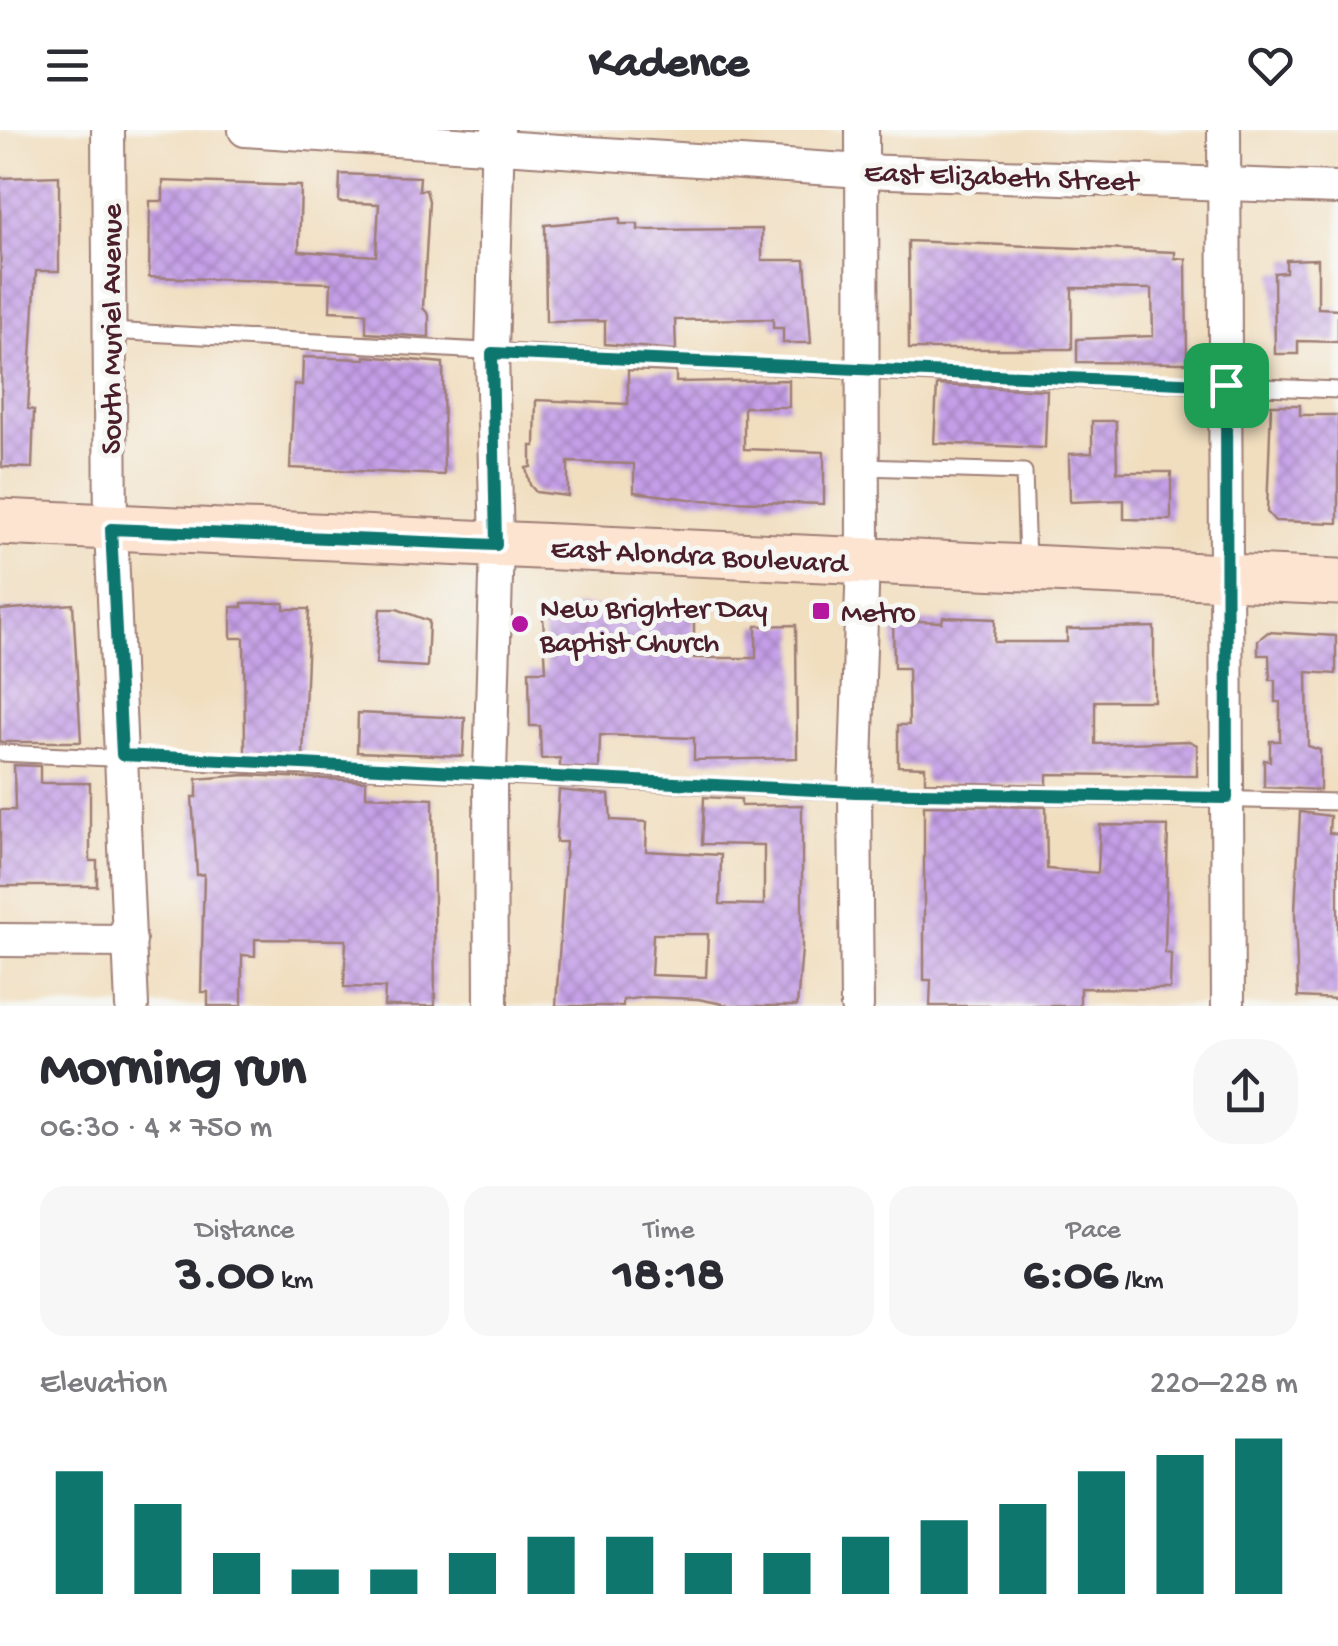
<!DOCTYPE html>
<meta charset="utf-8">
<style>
body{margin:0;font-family:"Gochi Hand",sans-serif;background:#f7f7f7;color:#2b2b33;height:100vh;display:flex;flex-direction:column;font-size:38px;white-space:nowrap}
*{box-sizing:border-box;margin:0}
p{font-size:32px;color:#7c7c81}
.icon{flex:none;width:55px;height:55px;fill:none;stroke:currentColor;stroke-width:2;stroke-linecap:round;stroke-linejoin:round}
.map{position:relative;height:876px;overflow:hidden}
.panel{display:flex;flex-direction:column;background:#fff;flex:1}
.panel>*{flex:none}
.pin{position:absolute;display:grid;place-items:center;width:85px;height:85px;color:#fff;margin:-42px;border-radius:20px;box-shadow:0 5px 15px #0006}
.round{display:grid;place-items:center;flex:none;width:105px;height:105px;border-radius:40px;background:#f7f7f7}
.head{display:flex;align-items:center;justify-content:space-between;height:170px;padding:0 40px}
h1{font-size:55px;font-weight:700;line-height:75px}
.stats{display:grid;grid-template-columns:repeat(3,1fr);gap:15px;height:170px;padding:10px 40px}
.stats div{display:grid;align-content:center;border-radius:25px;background:#f7f7f7;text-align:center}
.stats b{font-size:50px;font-weight:700}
.stats small{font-size:28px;font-weight:400}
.stats p{font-size:28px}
.chart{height:280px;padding:20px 40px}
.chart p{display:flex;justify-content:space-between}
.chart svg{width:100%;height:180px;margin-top:10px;stroke:#0f766e;stroke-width:6}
header{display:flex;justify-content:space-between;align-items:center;height:130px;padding:0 40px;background:#fff;font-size:45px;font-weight:700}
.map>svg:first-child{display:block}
.building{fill:url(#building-cross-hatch);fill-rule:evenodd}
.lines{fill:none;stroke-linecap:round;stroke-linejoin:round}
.service-casing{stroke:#9e7e75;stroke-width:19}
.minor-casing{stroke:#9e7e75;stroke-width:36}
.secondary-casing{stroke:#9e7e75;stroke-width:49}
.service{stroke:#fff;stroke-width:15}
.minor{stroke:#fff;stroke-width:32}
.secondary{stroke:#fde4d1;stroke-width:45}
.route-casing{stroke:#fff;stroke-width:20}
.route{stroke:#0f766e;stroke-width:12}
.poi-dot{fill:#b5179e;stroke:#f6f6f2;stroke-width:4}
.labels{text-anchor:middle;stroke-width:10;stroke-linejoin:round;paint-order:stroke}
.street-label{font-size:30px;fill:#4a1f2b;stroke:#f6f6f2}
.poi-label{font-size:30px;fill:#4a1f2b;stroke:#f6f6f2;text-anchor:start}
</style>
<header><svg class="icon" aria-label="menu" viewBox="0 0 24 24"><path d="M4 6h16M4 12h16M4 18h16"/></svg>Kadence<svg class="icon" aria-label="heart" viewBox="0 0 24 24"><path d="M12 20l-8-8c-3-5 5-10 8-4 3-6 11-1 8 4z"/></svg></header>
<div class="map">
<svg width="1338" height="876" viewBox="0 0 1338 876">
<defs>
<pattern id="building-cross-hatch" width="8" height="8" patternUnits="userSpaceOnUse" patternTransform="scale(2.5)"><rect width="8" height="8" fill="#c59fe8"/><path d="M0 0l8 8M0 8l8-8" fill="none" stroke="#a281bc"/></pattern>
</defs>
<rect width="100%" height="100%" fill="#f6f6f2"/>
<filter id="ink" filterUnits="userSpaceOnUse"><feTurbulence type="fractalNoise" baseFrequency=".01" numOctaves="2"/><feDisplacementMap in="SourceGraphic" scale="20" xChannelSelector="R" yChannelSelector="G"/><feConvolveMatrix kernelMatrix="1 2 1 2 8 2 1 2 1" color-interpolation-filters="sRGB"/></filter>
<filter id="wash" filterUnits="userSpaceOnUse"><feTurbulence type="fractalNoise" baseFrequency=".0048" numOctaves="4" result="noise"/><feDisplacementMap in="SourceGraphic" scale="40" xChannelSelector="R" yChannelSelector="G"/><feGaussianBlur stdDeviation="2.25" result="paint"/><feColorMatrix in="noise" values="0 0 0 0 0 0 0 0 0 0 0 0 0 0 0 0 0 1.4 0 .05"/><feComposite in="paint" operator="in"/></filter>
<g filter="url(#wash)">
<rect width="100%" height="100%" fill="#f1debf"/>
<g id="blocks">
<!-- building -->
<g class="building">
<polygon points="340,44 420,47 419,60 426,60 429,71 423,178 429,185 429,207 366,203 366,183 330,181 331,153 149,147 150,71 163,71 163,51 301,56 299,121 376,126 379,74 339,72"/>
<polygon points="59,46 59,141 36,141 28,279 34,280 32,338 2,337 0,48"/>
<polygon points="620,88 620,94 638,94 638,100 762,99 762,130 805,130 811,213 783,213 783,198 773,198 773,189 675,190 676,220 605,214 605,191 546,192 545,95"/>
<polygon points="908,111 1175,122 1175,128 1186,129 1187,233 1077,232 1077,209 1153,206 1152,159 1072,158 1072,219 909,219"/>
<polygon points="1318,129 1318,178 1338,179 1338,212 1298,211 1298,224 1275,224 1274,143 1286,142 1286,130"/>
<polygon points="365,226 443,233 444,345 290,338 294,254 302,255 303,227 365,229"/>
<polygon points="628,240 676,242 676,252 789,250 789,277 744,277 744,319 824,322 824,374 697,370 634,362 634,334 568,332 568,366 536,362 530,355 526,338 531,337 531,316 535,316 536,270 628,274"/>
<polygon points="937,255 1047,260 1045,318 934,313"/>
<polygon points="1271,275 1300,275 1300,285 1338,285 1338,393 1275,391 1267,382"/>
<polygon points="1092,291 1116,291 1117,342 1171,342 1171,390 1124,389 1124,370 1070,372 1069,324 1092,323"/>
<polygon points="242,473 284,473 284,479 309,479 303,626 245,623 244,508 231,508 231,477 242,477"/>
<polygon points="73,474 81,612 0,612 0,480"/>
<polygon points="570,476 694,480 694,528 756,528 756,496 796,495 797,628 694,630 694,608 600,605 599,639 560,637 560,628 541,629 540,596 530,596 529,541 546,541 543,486 570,485"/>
<polygon points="380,479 397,479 429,491 427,537 376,534"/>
<polygon points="943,487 995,489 994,512 1067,512 1067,499 1154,497 1154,571 1095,571 1095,614 1189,611 1197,615 1197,646 1047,644 1047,655 925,652 925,637 898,636 898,595 909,595 908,538 894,538 893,490 942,492"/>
<polygon points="1268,502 1336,506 1336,544 1307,542 1308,616 1320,620 1320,660 1264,657 1264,630 1270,631 1270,611 1280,611 1280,572 1275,572 1275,550 1270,550 1269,525 1258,525 1258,510"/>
<polygon points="358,583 465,588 463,626 357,622"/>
<polygon points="14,635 40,636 40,653 90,653 90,731 97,731 97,756 0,756 0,680 15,680"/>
<polygon points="245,645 366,651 366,666 433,669 435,876 384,876 385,858 344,857 346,810 255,809 255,826 242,825 242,876 208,876 208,862 201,862 204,744 197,745 192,667 197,667 197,649"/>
<path d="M 559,660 L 609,665 L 611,690 L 647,692 L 646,721 L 721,725 L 720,774 L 764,775 L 764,715 L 702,714 L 704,667 L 741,669 L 741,676 L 802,675 L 802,819 L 797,876 L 733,876 L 698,869 L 647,867 L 623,870 L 623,876 L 556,876 L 566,712 L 556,712 ZM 653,804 L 708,804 L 706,847 L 651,845 Z"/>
<polygon points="924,675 1046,677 1047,739 1098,743 1100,695 1168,696 1165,823 1171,824 1170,859 1080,858 1080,876 930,876 931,850 924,850"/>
<polygon points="1300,682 1330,686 1329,703 1338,704 1338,869 1298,867 1295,781"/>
</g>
</g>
</g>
<g filter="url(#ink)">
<use href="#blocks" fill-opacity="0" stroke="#9e7e75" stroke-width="2.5"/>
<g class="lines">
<defs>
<g id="service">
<polyline points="109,201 862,241 1338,260"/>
<polyline points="863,337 1024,342 1027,432"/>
<polyline points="0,623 855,662 1338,672"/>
</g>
<g id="minor">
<polyline points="108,0 111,399 132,876"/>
<polyline points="245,0 862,41 1338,58"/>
<polyline points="1224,0 1228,876"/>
<polyline points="0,810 130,811"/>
<polyline points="491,876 490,643 497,415 492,223 498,0"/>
<polyline points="857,876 855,662 863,431 862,0"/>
</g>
<polyline id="secondary" points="0,392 1338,452"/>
</defs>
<!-- service casing -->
<use href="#service" class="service-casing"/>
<!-- minor casing -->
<use href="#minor" class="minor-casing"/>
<!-- secondary casing -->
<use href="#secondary" class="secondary-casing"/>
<!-- service -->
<use href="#service" class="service"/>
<!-- minor -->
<use href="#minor" class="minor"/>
<!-- secondary -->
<use href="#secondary" class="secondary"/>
</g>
</g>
<g class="lines" filter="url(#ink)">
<defs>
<polygon id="route" points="492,223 1226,255 1227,668 855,662 122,625 111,399 496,415"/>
</defs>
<!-- route casing -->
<use href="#route" class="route-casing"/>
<!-- route -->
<use href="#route" class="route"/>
</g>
<!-- markers -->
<g class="poi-dot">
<rect x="811" y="471" width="20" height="20" rx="5"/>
<circle cx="520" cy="494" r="10"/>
</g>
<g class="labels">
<!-- street labels -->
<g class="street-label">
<text transform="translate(1001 45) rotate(2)" y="10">East Elizabeth Street</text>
<text transform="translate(110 199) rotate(-90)" y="10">South Muriel Avenue</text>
<text transform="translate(699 424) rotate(3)" y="10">East Alondra Boulevard</text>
</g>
<!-- poi labels -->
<g class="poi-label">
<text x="540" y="487">New Brighter Day<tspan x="540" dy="34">Baptist Church</tspan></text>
<text x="841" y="491">Metro</text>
</g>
</g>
</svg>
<div class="pin" style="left:1226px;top:255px;background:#1e9e55"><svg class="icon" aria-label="arrive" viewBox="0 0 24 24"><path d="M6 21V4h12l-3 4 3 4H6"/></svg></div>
</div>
<section class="panel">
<div class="head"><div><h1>Morning run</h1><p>06:30 · 4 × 750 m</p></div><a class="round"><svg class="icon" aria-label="share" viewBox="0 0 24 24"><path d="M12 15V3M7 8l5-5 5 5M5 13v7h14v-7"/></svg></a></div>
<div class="stats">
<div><p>Distance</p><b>3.00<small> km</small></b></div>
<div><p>Time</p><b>18:18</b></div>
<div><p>Pace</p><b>6:06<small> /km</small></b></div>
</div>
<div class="chart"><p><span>Elevation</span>220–228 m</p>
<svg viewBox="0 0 160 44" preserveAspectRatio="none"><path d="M5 44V14M15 44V22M25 44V34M35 44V38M45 44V38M55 44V34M65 44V30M75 44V30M85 44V34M95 44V34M105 44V30M115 44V26M125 44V22M135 44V14M145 44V10M155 44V6"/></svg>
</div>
</section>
